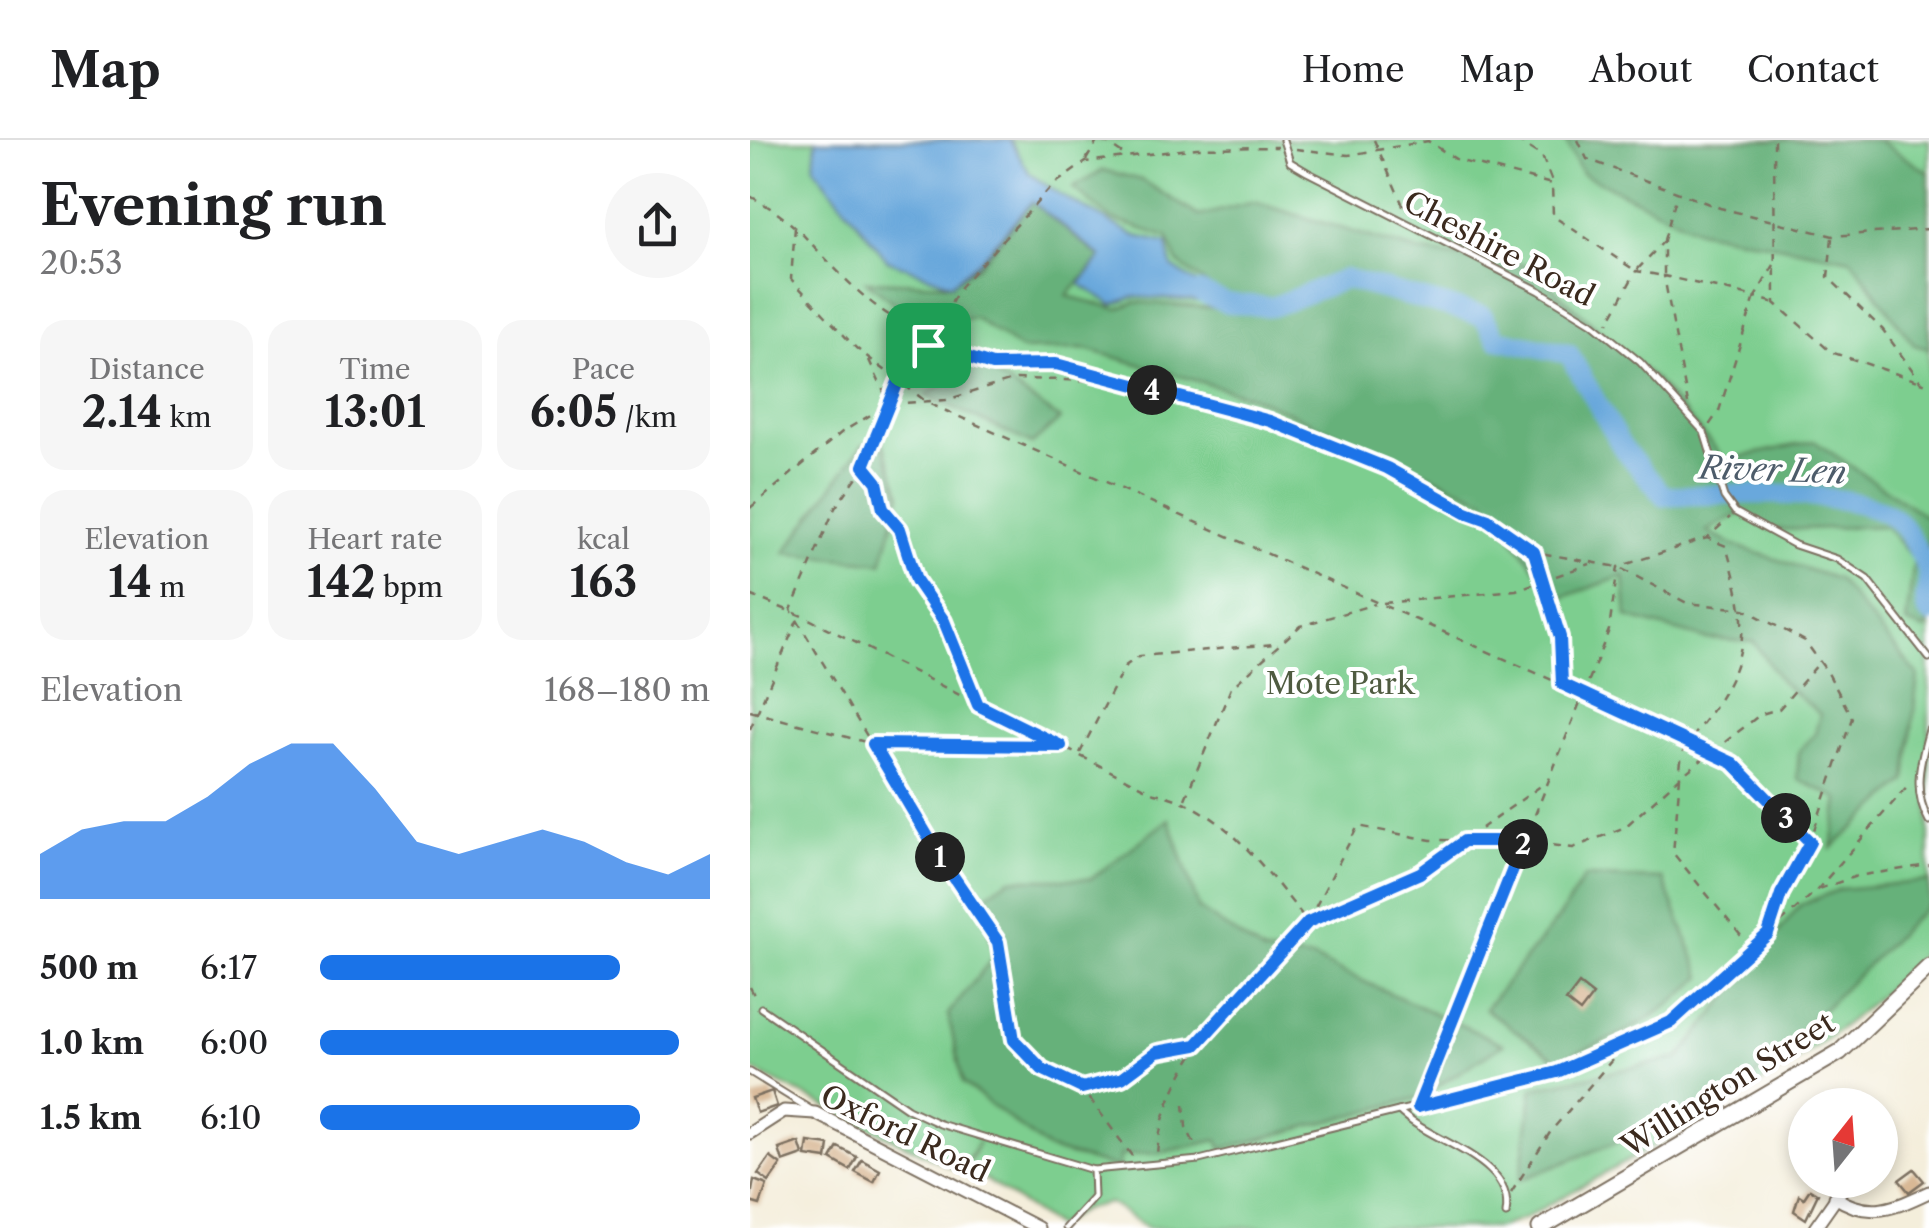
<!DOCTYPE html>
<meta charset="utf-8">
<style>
body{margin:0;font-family:"Libre Caslon Text",serif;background:#f6f6f6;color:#202124;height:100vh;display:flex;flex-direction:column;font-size:38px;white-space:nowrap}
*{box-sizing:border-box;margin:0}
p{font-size:32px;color:#757577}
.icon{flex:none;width:55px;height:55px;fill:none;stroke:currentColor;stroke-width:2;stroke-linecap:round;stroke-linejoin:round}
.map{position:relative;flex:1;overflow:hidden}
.panel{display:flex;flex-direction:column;background:#fff;width:750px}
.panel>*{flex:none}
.needle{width:65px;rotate:17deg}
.buttons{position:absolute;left:1038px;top:948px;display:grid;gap:20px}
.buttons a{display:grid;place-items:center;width:110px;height:110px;border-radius:50%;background:#fff;box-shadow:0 5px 15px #0003;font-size:50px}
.pin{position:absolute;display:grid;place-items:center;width:85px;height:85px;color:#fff;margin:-42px;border-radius:20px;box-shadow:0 5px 15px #0006}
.km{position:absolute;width:50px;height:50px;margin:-25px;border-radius:50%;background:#222;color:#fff;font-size:28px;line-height:50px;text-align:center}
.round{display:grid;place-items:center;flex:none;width:105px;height:105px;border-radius:52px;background:#f6f6f6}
.headline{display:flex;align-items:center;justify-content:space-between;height:170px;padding:0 40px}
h1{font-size:55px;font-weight:800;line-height:75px}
.metrics{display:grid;grid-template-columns:repeat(3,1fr);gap:15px;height:170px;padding:10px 40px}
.metrics div{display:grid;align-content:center;border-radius:25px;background:#f6f6f6;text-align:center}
.metrics b{font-size:42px;font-weight:800}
.metrics small{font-size:28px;font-weight:400}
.metrics p{font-size:28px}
.chart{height:280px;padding:20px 40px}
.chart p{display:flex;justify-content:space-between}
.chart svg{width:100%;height:180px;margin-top:10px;fill:#1a73e8;opacity:.7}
ul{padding:0 40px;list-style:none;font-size:32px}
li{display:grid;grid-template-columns:160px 120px 1fr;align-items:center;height:75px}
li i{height:25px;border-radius:12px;background:#1a73e8}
header{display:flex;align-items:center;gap:60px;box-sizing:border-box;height:140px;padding:0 50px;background:#fff;border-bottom:2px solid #e0e0e0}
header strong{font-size:48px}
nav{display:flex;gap:55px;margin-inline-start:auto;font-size:35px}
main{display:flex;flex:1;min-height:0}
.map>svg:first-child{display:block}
.green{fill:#7dce8f;stroke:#5c7c56;stroke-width:2.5}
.forest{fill:#66b17a;stroke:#506e4c;stroke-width:2.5}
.water{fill:#69a8dc;stroke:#52697d;stroke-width:2.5}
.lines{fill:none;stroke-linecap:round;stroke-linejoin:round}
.river{stroke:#69a8dc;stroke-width:20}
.building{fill:#d8b895}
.lane-casing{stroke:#7c6f60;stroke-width:9}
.street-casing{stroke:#7c6f60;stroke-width:15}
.secondary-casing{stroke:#7c6f60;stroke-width:19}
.path{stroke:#7c6f60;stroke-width:2.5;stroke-dasharray:8 8;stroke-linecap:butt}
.lane{stroke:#fff;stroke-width:5}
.street{stroke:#fff;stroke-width:11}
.secondary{stroke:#fff;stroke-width:15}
.route-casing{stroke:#fff;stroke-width:20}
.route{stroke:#1a73e8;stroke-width:12}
.labels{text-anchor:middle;stroke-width:8;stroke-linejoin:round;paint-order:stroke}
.street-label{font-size:30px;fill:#3b2a1e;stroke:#fff}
.park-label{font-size:30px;fill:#4f5b40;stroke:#fff}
.water-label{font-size:32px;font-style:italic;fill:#4d5c6a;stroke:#fff}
</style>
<header>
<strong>Map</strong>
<nav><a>Home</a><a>Map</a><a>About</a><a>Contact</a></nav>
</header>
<main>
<section class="panel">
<div class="headline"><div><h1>Evening run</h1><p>20:53</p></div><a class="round"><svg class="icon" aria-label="share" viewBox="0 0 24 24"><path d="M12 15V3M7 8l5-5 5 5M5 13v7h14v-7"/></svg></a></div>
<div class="metrics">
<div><p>Distance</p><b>2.14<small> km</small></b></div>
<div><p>Time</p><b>13:01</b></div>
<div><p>Pace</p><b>6:05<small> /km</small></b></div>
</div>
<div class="metrics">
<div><p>Elevation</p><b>14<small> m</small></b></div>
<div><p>Heart rate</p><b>142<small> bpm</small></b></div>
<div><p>kcal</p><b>163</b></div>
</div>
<div class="chart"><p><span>Elevation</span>168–180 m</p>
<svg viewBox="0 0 160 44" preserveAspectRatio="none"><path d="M0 44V33L10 27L20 25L30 25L40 19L50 11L60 6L70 6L80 17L90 30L100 33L110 30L120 27L130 30L140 35L150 38L160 33V44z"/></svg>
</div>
<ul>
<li><b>500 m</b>6:17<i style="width:77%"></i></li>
<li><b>1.0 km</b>6:00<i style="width:92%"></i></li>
<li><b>1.5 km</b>6:10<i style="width:82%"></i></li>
</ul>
</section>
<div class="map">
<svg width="1179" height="1088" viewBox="0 0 1179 1088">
<rect width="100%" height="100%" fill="#fff"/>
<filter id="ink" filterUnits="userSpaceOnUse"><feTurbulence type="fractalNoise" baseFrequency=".01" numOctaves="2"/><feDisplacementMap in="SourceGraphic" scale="20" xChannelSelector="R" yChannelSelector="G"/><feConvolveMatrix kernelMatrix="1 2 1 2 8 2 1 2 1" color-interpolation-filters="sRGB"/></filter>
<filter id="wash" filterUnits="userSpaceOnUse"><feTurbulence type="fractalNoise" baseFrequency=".0048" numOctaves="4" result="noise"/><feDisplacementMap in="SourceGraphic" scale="40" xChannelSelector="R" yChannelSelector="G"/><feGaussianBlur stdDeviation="2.25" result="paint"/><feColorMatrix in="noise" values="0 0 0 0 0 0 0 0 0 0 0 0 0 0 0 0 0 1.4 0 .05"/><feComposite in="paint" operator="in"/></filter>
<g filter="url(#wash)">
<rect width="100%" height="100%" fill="#f4eedb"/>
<!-- green -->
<path class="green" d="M 0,0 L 1179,0 L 1179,806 C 1076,924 908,1001 774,1079 L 746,1088 L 398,1088 L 359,1063 L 332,1070 L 306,1087 L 217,1027 L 229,1001 L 211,1032 L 0,929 Z"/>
<!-- forest -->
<g class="forest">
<polygon points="815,0 1128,0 1179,33 1179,209 1164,205 1101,119 948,90 832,33"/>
<polygon points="353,30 392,40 449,76 504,62 671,112 777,125 905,240 976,320 1064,301 1178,378 1179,480 1174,490 1156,483 1164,420 1135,386 1023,390 990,373 957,391 983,405 1087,439 1168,535 1156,641 1082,708 1089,659 1047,639 1049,611 1065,594 1070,574 1031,542 1004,502 956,499 877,477 874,436 808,459 734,359 503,257 336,209 271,210 225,178 168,182 116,141 201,144 229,125 282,62 351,118 317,156 368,169 385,162 476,169 477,160 428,123 417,97 361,79 323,48"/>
<polygon points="221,227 244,234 310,279 282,304 176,255"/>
<polygon points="132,300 151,355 132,423 35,413 113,304"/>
<polygon points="419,679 449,769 514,813 564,819 753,904 671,957 472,1009 468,1000 410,1013 371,1015 368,1028 298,1009 213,943 198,874 245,815 231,758 260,739 341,739"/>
<path d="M 834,737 L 913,739 L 952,837 C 906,881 866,899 807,920 L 735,869 L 811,775 Z"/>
<polygon points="1179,741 1179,764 988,954 770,1040 783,948 929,918 1050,765 1090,749"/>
</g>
<!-- water -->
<polygon class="water" points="66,0 260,0 280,34 310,55 386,96 417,103 422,127 476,163 383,157 363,165 330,144 351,117 282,62 228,122 201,144 137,120 64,27"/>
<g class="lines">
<!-- river -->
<path class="river" d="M 450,152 L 476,163 L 522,167 L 595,139 L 733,176 L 747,199 L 819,214 L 872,307 L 914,356 C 966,355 1113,345 1149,382 C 1158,392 1177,423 1178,436 C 1179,450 1171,461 1179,473"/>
</g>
<g id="blocks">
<!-- building -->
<g class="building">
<polygon points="829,844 843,855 830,872 816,861"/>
<polygon points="22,951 27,966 7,973 2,958"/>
<polygon points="49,1002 53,1015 33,1022 29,1009"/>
<polygon points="58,1002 79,1005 77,1019 56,1016"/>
<polygon points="88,1007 107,1017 100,1030 81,1019"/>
<polygon points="20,1017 31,1025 19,1042 8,1034"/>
<polygon points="112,1020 130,1030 124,1042 105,1032"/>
<polygon points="1164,1029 1174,1041 1159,1052 1149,1040"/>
<polygon points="4,1040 17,1045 10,1065 0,1062"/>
<polygon points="1060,1049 1068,1054 1056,1079 1044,1071 1049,1055 1054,1058"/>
</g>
</g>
</g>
<g filter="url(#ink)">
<use href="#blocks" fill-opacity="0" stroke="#7c6f60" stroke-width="2.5"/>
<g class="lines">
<defs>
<g id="lane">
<polyline points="533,0 540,22 557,32 790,151 842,183 890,222 954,292 974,357 985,372 1045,405 1087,419 1117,439 1179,518"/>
<path d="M 1179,590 C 1170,622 1162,651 1179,681"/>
<polyline points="11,868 158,969 190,984 343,1030"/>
<polyline points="0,932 63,971"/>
<path d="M 649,971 C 681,1003 766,1019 756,1074"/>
<polyline points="1130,993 1134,989"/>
<polyline points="316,1088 344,1057 343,1030 449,1020 807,932 873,906"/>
</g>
<g id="street">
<polyline points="0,993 34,971 65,973 288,1088"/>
<path d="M 1085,1057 C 1119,1080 1145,1068 1179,1052"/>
<polyline points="1065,1088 1098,1041"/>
</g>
<polyline id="secondary" points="790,1088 1090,912 1179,827"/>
</defs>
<!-- lane casing -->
<use href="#lane" class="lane-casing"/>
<!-- street casing -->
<use href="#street" class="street-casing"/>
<!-- secondary casing -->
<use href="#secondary" class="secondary-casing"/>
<!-- path -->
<g class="path">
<polyline points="352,0 374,15"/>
<polyline points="624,0 656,72"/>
<polyline points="766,0 792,16 802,42"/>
<polyline points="828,0 837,19 970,68 1083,96 1179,89"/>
<polyline points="1024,0 1025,163 1081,212 1171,242"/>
<polyline points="546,9 599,15 678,1 707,20 802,44 803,76 886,131 914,101 914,136 886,131 858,183"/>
<polyline points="336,20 348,0"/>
<path d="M 0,56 C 17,65 31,75 46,88 C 75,115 146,207 189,184"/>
<polyline points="45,87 41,139 106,208 178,263 964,612 983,623 1059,701"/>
<polyline points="1082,98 1078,137 1133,190 1171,242 1179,245"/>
<polyline points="914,100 927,55"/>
<polyline points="1024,125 1005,157 1024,163"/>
<polyline points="180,206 242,225 306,224 520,281 637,328 716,372 738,379 785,412 868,427 937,463 994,469 1055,501 1078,533 1102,578 1060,702 1031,754 1018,795"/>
<polyline points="119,220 139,263"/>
<polyline points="938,264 914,136 1005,157 969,271 958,287"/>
<polyline points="115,328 127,341 133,369 150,389 166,440 194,481 229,565"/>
<polyline points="0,368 92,292 139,264 196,260 266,239 363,241"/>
<polyline points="785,413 810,497 812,541"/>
<path d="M 0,455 L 57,478 L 404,653 C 474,666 515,730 558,782 C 497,840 411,929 407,1016"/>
<polyline points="633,463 766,450 840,424"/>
<polyline points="0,571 123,604 309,606"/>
<polyline points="0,589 47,481"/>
<polyline points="330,613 375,526 390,516 524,504"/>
<polyline points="435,659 481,548 550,486 625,464"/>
<polyline points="718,698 792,645"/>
<polyline points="1069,749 1107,736 1179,725"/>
<path d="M 558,781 L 608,686 L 681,700 L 774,701 L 823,708 L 875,687 L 930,637 C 930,602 940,602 958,576 C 1004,512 997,479 976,406 L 957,398"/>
<polyline points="559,782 670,733 711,703"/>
<polyline points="1001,808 923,713 930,637 1011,574 1029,569 1069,523"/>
<polyline points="0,847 6,859"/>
<polyline points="882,902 921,882 1067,750 1160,643"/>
<polyline points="334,948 372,938 407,912 444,906"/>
<polyline points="672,957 859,490 868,427 957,398 980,377"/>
<polyline points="434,964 436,987 445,1005"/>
<polyline points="382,1016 332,948 292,929 265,901 248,802 190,717 41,470 85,368 114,327 148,242 178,205 210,147 303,45 336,22 447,8 528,7"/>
<polyline points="761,1053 801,991 862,920"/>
</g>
<!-- lane -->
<use href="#lane" class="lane"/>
<!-- street -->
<use href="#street" class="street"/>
<!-- secondary -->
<use href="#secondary" class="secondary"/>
</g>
</g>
<g class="lines" filter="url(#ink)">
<defs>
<polygon id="route" points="178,205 242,225 306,224 520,281 637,328 716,372 738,380 784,412 810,497 812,544 983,623 1060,702 1031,754 1018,794 921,882 807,932 668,967 774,701 714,701 670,733 558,782 446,905 407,912 372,938 332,948 292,929 264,900 248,802 190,717 123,604 311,606 228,565 194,481 166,440 150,389 133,369 127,342 114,326 148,242"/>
</defs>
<!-- route casing -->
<use href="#route" class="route-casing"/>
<!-- route -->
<use href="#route" class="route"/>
</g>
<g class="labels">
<!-- street labels -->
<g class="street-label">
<text transform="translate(749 109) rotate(28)" y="10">Cheshire Road</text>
<text transform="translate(978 945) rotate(-32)" y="10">Willington Street</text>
<text transform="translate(155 994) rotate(26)" y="10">Oxford Road</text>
</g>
<!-- park labels -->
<g class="park-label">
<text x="590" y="554">Mote Park</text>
</g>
<!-- water labels -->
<g class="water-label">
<text transform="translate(1023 330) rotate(2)" y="11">River Len</text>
</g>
</g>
</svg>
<div class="buttons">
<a><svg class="needle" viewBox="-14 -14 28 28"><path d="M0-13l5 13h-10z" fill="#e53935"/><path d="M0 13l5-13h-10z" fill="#757577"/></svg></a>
</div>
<div class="pin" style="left:178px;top:205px;background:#1e9e55"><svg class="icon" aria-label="arrive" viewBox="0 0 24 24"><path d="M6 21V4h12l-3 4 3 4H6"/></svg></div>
<b class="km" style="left:190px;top:717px">1</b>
<b class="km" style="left:773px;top:704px">2</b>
<b class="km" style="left:1036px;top:678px">3</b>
<b class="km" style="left:402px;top:250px">4</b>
</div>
</main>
